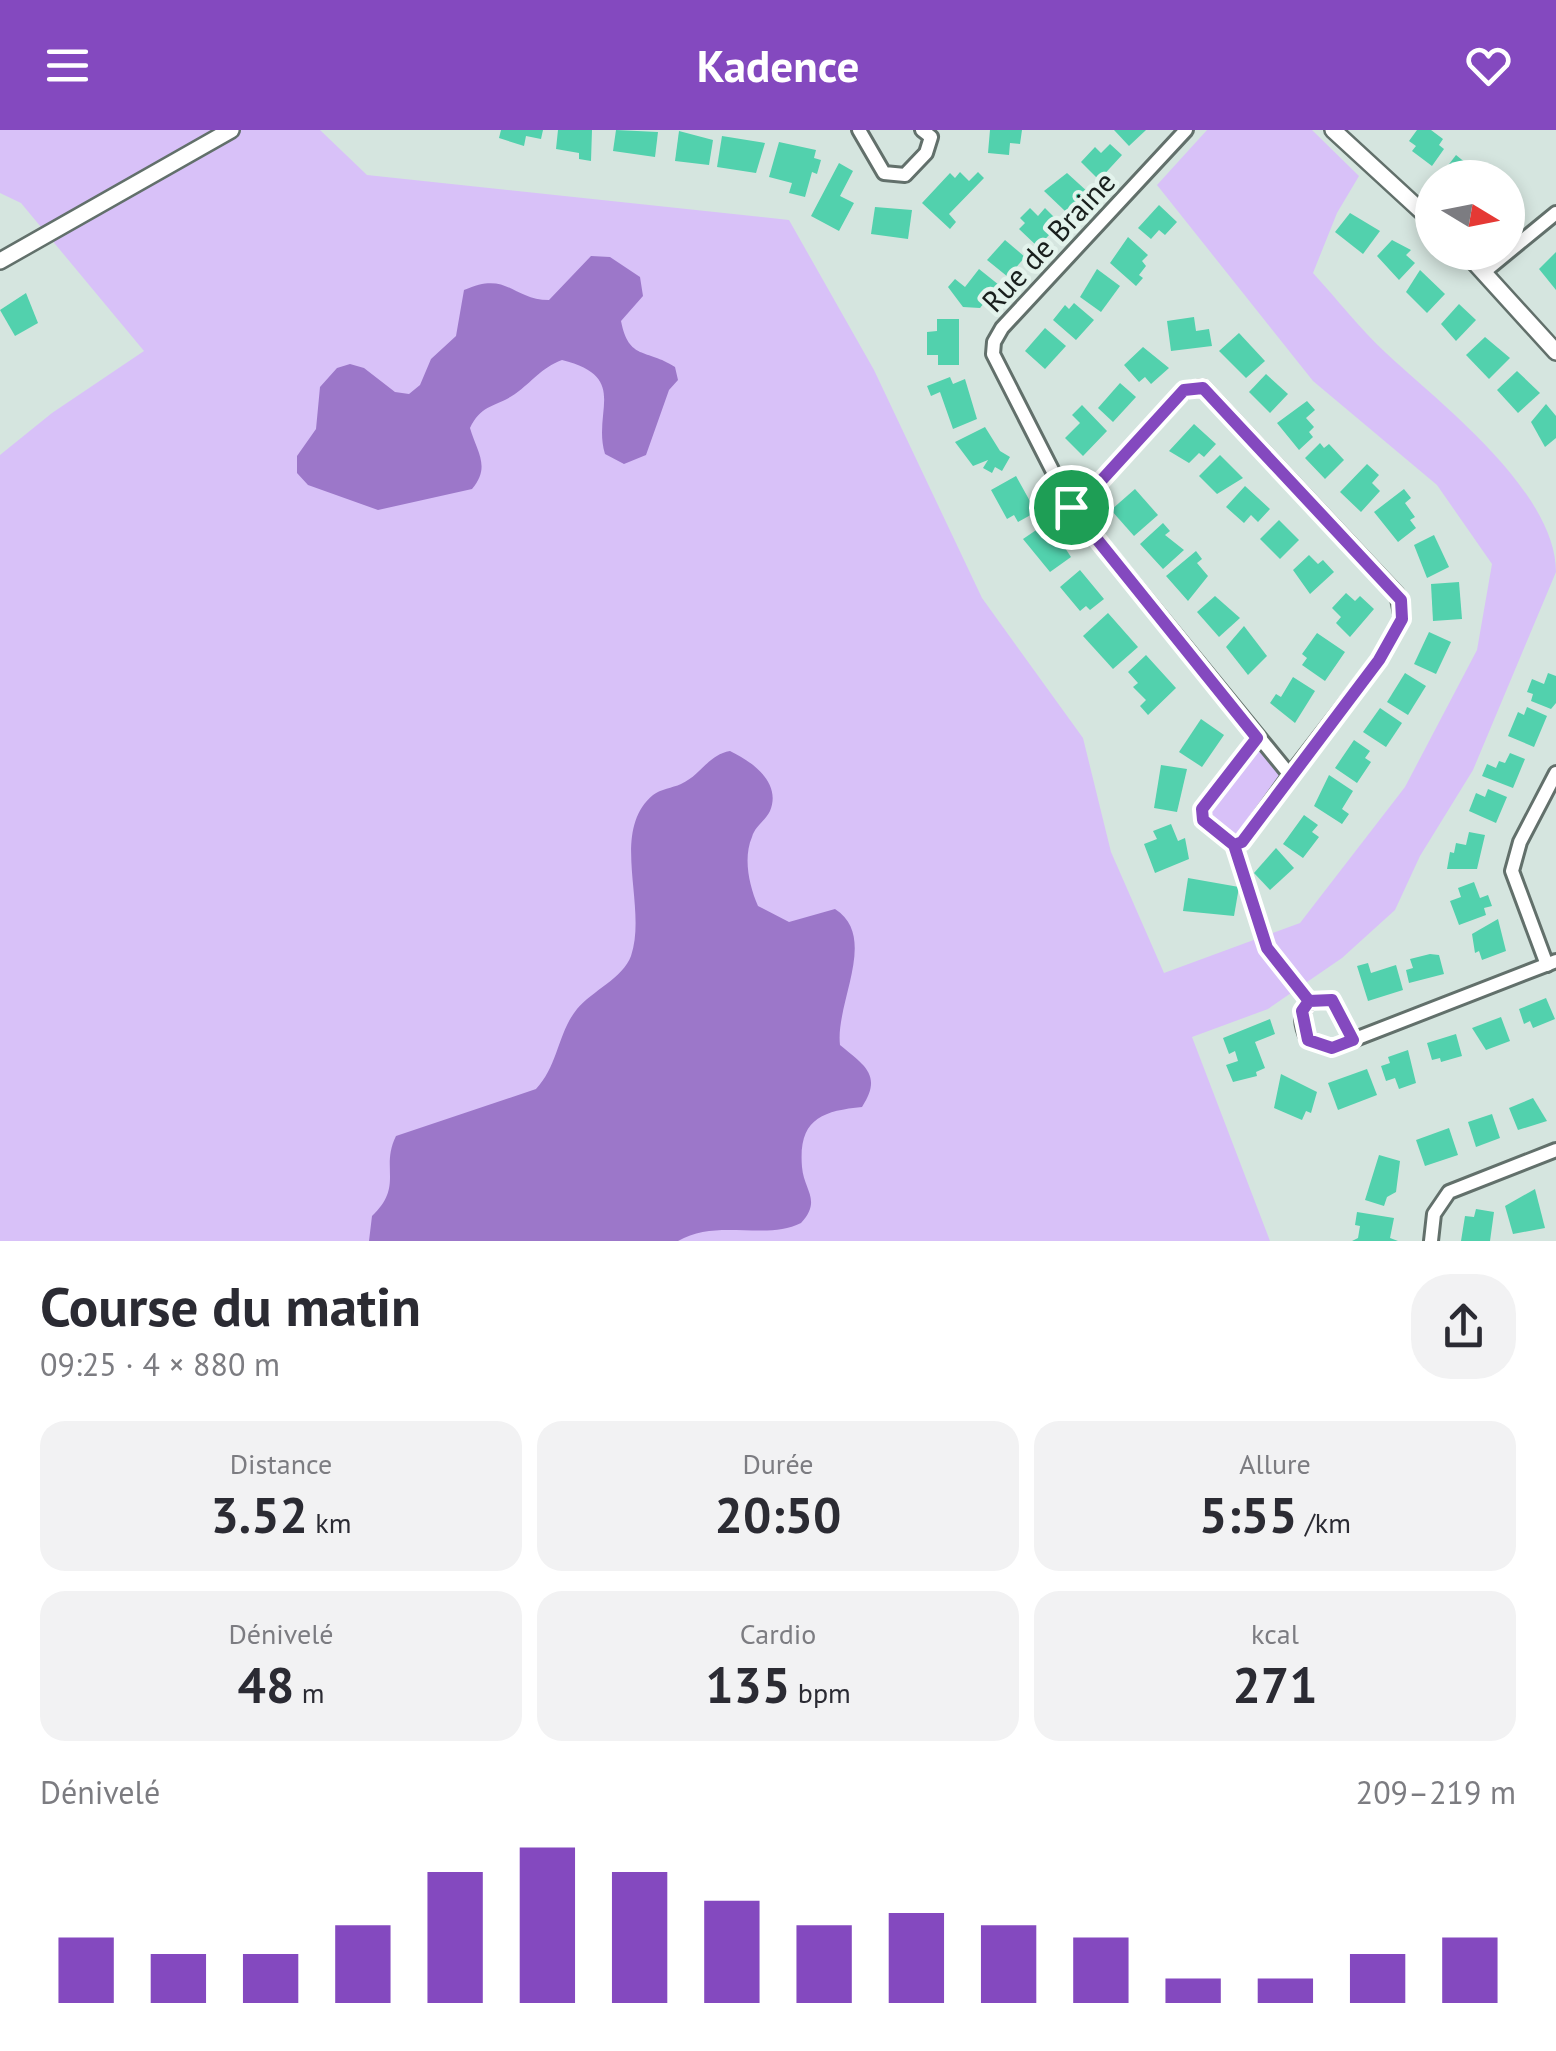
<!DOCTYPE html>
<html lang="fr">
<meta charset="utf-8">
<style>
body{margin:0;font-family:"PT Sans",sans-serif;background:#f2f2f3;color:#2b2b33;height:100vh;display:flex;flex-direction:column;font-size:38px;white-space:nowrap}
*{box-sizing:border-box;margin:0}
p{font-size:32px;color:#7c7c81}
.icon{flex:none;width:55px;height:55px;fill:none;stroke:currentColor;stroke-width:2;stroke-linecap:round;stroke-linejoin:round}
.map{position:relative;height:1111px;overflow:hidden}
.drawer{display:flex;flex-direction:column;background:#fff;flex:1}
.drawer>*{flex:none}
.needle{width:65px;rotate:100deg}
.controls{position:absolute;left:1415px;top:30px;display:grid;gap:20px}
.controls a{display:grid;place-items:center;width:110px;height:110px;border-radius:50%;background:#fff;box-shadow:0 5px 15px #0003;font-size:50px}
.pin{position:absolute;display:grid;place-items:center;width:85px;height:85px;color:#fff;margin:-42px;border:5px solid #fff;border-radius:50%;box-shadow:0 2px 10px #0007}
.round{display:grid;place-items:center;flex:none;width:105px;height:105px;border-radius:40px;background:#f2f2f3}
.summary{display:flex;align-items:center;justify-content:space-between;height:170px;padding:0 40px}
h1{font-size:55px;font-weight:700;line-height:75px}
.figures{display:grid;grid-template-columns:repeat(3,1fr);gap:15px;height:170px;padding:10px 40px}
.figures div{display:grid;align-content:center;border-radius:25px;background:#f2f2f3;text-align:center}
.figures b{font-size:50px;font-weight:700}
.figures small{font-size:28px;font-weight:400}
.figures p{font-size:28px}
.chart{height:280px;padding:20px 40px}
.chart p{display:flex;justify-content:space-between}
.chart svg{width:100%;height:180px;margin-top:10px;stroke:#8449bf;stroke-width:6}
header{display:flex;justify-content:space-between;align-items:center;height:130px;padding:0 40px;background:#8449bf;color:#fff;font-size:45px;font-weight:700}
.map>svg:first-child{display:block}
.green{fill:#d8c1f8}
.water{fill:#9c77c9}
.building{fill:#52d1ad}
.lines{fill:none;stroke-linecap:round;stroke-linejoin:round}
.minor-casing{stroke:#62706b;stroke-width:18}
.tertiary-casing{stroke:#62706b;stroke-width:20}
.path{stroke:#86918d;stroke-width:2.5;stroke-dasharray:8 5;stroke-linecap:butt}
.minor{stroke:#fff;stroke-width:12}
.tertiary{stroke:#fff;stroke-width:15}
.route-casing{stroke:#fff;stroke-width:20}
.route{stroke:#8449bf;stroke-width:12}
.labels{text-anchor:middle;stroke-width:9;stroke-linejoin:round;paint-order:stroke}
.street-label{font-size:30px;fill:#191f1d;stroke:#e3f3ec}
</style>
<header><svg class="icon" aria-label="menu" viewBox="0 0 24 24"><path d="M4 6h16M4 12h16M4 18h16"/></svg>Kadence<svg class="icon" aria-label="heart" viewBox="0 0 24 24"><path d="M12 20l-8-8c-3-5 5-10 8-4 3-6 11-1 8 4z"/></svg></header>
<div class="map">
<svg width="1556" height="1111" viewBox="0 0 1556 1111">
<rect width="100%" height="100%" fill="#d5e5df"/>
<!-- green -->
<g class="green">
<path d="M 0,0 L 320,0 L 367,45 L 789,90 L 874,240 L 982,468 L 1083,608 L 1111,722 L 1164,843 L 1300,793 L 1405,657 L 1477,520 L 1492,434 L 1437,355 L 1313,251 L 1157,55 L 1207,0 L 1312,0 L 1359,46 L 1337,83 L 1313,143 C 1337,169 1360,199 1386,223 C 1441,274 1556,362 1556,442 L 1473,640 L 1420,726 L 1395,780 L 1342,828 L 1268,879 L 1192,907 L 1270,1111 L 0,1111 L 0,325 L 52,283 L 144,221 L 21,73 L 0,63 Z"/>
<polygon points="1257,608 1290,645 1234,715 1202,679"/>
</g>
<!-- water -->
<g class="water">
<path d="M 591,126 L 610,127 L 640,147 L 643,166 L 621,191 C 629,231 646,218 675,237 L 678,250 L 669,260 L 646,325 L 624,334 L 605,324 C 592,281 630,247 562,230 C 541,238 532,252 515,264 C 496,277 481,274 470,298 C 477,322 491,337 472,359 L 378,380 L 308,355 L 297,343 L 297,326 L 316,299 L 320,257 L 337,238 L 350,234 L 364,238 L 395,262 L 409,264 L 420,255 L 431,229 L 456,206 L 464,160 C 508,140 512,170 549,170 Z"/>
<path d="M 730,621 C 751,631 782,652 770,681 C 766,690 755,696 752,707 C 743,728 749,755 758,776 L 789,792 L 835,779 C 879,807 835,873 840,915 C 864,935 883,945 862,977 C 822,981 798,989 802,1037 C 804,1061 822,1070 801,1093 C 765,1111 717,1088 678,1111 L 369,1111 L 372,1086 C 404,1056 380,1038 396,1006 L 536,959 C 558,936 558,902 577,879 C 592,861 623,848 631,826 C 648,776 609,702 653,665 C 661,659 672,658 681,654 C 701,645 708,625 730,621 Z"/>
</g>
<!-- building -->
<g class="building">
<polygon points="501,0 543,0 541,9 526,6 524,16 499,8"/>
<polygon points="558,0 592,0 591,31 579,29 579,23 556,19"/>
<polygon points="616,0 658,2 655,27 613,21"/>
<polygon points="990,0 1022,0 1020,14 1010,13 1009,25 988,23"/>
<polygon points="1114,0 1146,0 1129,16"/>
<polygon points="1417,0 1431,0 1443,9 1439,15 1444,19 1432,36 1412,21 1416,16 1409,11"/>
<polygon points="679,1 713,10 709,35 675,31"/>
<polygon points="722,6 765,13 756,43 717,37"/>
<polygon points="779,12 816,20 814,28 821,30 817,44 812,42 805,67 789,63 792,53 769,47"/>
<polygon points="1110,14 1122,25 1099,50 1081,32 1095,17 1101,23"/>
<polygon points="1456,25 1477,42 1472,48 1440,46"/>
<polygon points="839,33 853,41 840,66 854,73 839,101 811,86"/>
<polygon points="960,42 969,51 978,42 984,48 949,84 956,92 950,99 922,73 950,43 955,48"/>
<polygon points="1067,43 1089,63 1065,81 1044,61"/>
<polygon points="1159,75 1177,92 1165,105 1159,100 1151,109 1138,98"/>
<polygon points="875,77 912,80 908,109 871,104"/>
<polygon points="1030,78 1038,86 1045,78 1060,93 1038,117 1019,99 1025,93 1020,88"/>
<polygon points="1350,83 1380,101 1363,124 1335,102"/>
<polygon points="1128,107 1148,125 1142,131 1146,136 1139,145 1143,148 1136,156 1110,133"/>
<polygon points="1005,110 1025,127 1008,147 987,130"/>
<polygon points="1392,110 1411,120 1406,125 1415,133 1399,150 1377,126"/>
<polygon points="1556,122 1556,160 1539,139"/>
<polygon points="979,139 999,155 980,178 963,177 948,157 955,149 965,157"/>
<polygon points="1097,139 1120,156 1101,182 1080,167"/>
<polygon points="1420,140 1445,164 1427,183 1406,162"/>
<polygon points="26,163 38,193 15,206 0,180"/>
<polygon points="1074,173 1094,190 1076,210 1053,190 1065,175 1069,179"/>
<polygon points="1459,174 1476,190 1456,211 1441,194"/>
<polygon points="1194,187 1196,201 1209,199 1212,216 1171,221 1167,191"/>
<polygon points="937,189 959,189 959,235 938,235 938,225 927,225 927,202 937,201"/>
<polygon points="1045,198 1066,216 1045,239 1025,221"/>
<polygon points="1239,203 1265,231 1246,248 1219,221"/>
<polygon points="1485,207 1510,228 1489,249 1466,225"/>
<polygon points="1143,217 1169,238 1151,254 1145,247 1139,252 1124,235"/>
<polygon points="1517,241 1540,263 1518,283 1497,260"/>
<polygon points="1266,244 1288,264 1270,283 1249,262"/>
<polygon points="950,247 953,254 965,249 977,289 953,299 940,262 931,266 927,256"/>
<polygon points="1120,253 1136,267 1113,292 1098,278"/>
<polygon points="1307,271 1315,280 1306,288 1314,297 1309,302 1313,307 1299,320 1277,293"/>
<polygon points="1546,274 1556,286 1556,308 1545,317 1531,292"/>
<polygon points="1082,275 1107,301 1083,326 1065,308 1080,293 1072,285"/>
<polygon points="1194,294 1216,314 1204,327 1199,323 1189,333 1169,321"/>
<polygon points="985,297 1000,321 1010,327 1002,341 995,337 992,343 983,338 988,330 973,336 955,312"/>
<polygon points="1320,313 1324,318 1329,314 1344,330 1325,349 1305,328"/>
<polygon points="1220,325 1243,348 1217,364 1199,346"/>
<polygon points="1367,334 1379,345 1372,353 1380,361 1361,382 1340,362"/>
<polygon points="1016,346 1036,382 1018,392 1014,385 1007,389 991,360"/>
<polygon points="1245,356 1270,379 1258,392 1251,385 1244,393 1226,377"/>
<polygon points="1135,359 1158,385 1134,406 1111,380"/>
<polygon points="1404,359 1411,368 1405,373 1415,387 1410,390 1416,398 1398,412 1374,382"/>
<polygon points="1279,390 1299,410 1280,429 1260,409"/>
<polygon points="1048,392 1071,427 1050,442 1023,409"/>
<polygon points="1163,393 1170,401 1165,405 1184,420 1163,439 1140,414"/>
<polygon points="1434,405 1449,437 1427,448 1414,415"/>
<polygon points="1196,421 1202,429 1197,433 1208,446 1188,471 1166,446"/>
<polygon points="1309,425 1318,434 1323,430 1334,442 1310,464 1293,440"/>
<polygon points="1080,440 1104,469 1090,480 1086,476 1080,481 1060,457"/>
<polygon points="1459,452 1462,489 1433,491 1431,454"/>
<polygon points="1346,463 1355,471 1360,466 1374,479 1350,507 1336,493 1341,487 1332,478"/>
<polygon points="1215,466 1240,488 1219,507 1197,482"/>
<polygon points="1108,483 1138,517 1113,539 1083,506"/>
<polygon points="1244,496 1267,526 1248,545 1226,517"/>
<polygon points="1429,502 1451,512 1436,544 1414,534"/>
<polygon points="1317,503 1345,522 1325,551 1302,535 1307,528 1302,524"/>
<polygon points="1146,525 1176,558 1148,585 1140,576 1146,570 1133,557 1138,553 1128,542"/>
<polygon points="1405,543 1426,556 1408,585 1387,572"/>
<polygon points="1548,543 1556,546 1556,573 1551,579 1531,571 1533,564 1527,562 1532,549 1544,554"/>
<polygon points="1293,547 1315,561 1295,593 1270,573 1276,564 1281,567"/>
<polygon points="1527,577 1547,586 1534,617 1508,606 1518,582 1524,585"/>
<polygon points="1380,578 1402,593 1386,617 1363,602"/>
<polygon points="1201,589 1224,605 1202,637 1179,622"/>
<polygon points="1354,610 1370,621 1365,628 1371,632 1357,653 1335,638"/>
<polygon points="1510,623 1525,629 1513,658 1482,646 1487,634 1496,638 1499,631 1505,633"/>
<polygon points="1161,635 1187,639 1177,682 1154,678"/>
<polygon points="1329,645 1353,661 1342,679 1349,684 1342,694 1314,676"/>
<polygon points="1488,659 1507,667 1496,693 1469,681 1476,663 1485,667"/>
<polygon points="1304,685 1318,695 1312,702 1319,707 1303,728 1283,714"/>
<polygon points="1171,694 1178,711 1185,708 1189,729 1155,743 1144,714 1157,709 1153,701"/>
<polygon points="1469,702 1485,705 1477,739 1447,739 1450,722 1454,723 1456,713 1466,715"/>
<polygon points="1276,718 1294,738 1270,760 1254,743"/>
<polygon points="1188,748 1239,757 1234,786 1183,781"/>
<polygon points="1474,752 1480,768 1488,765 1492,776 1484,778 1486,785 1459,795 1450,771 1461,767 1458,758"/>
<polygon points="1498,789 1506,821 1482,830 1479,821 1475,823 1472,804"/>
<polygon points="1430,824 1439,825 1444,844 1409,853 1406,840 1413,838 1410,829"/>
<polygon points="1368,833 1371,843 1396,835 1403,860 1368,871 1357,836"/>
<polygon points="1546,868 1555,889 1533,898 1530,891 1524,894 1519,879"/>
<polygon points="1501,887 1510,911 1486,920 1472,898"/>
<polygon points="1270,889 1275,904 1255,912 1265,938 1256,942 1257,946 1233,952 1226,935 1238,931 1235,921 1229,924 1223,908"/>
<polygon points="1456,904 1462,926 1441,932 1440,928 1432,930 1427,913"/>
<polygon points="1408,920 1416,953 1399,959 1395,948 1386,951 1381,936 1390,933 1388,927"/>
<polygon points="1367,939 1377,965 1338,980 1328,953"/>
<polygon points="1281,944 1317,962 1311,983 1306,981 1302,990 1274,978"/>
<polygon points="1533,968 1547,991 1518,1000 1509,978"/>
<polygon points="1492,984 1500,1008 1476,1017 1468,992"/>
<polygon points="1449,998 1458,1025 1425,1036 1416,1010"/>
<polygon points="1379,1025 1400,1031 1396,1062 1387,1067 1384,1076 1365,1070"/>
<polygon points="1535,1059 1545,1098 1513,1104 1505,1076"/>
<polygon points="1476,1079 1494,1082 1490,1111 1461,1111 1465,1086 1474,1087"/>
<polygon points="1357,1082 1394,1088 1390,1108 1398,1111 1352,1111 1358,1108 1360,1096 1355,1095"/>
</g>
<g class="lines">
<defs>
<g id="minor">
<polyline points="859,0 884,43 905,45 926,23 931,7 922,0"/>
<polyline points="1484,142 1556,83"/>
<polyline points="1071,377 1089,364 1185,260 1203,257 1397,464 1402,489 1379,530 1290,645 1071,377 993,224 994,212 1002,198 1186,0"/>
<polyline points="1257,608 1202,679 1203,690 1234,715 1242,712 1290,645"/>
<polyline points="1547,835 1512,741 1520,712 1556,643"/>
<path d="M 1353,910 L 1332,870 L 1309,871 C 1299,885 1301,895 1308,910 L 1332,918 L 1556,831"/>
<polyline points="1431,1111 1434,1084 1449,1062 1556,1020"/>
</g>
<g id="tertiary">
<polyline points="1333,0 1432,91"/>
<polyline points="1465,122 1556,222"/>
<polyline points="0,131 231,0"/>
</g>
</defs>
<!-- minor casing -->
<use href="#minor" class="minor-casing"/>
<!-- tertiary casing -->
<use href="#tertiary" class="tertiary-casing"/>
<!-- path -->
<polyline class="path" points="1237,726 1267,818 1302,861"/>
<!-- minor -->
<use href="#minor" class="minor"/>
<!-- tertiary -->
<use href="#tertiary" class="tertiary"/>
</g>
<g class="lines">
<defs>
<polyline id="route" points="1071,377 1257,608 1202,679 1203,690 1234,715 1267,818 1309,871 1332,870 1353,910 1332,918 1308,910 1302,881 1309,871 1267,818 1234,715 1242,712 1379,530 1402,489 1401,470 1203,258 1184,260 1089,364 1071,377"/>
</defs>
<!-- route casing -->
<use href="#route" class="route-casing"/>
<!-- route -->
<use href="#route" class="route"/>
</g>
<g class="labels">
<!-- street labels -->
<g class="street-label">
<text transform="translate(1049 112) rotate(-47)" y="10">Rue de Braine</text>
</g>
</g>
</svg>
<div class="controls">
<a><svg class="needle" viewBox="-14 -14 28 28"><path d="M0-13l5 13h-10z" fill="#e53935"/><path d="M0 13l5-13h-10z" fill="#7c7c81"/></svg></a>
</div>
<div class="pin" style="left:1071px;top:377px;background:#1e9e55"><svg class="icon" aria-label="arrive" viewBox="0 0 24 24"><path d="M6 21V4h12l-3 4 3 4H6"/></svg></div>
</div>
<section class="drawer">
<div class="summary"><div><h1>Course du matin</h1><p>09:25 · 4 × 880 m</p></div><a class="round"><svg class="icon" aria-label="share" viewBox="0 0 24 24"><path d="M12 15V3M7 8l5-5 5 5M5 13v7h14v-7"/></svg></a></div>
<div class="figures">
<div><p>Distance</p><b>3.52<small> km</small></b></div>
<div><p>Durée</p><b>20:50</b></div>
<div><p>Allure</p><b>5:55<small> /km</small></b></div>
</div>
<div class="figures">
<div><p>Dénivelé</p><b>48<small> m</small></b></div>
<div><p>Cardio</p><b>135<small> bpm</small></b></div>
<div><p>kcal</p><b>271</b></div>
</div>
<div class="chart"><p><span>Dénivelé</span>209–219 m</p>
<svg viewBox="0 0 160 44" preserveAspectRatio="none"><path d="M5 44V28M15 44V32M25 44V32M35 44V25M45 44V12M55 44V6M65 44V12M75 44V19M85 44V25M95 44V22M105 44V25M115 44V28M125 44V38M135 44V38M145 44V32M155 44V28"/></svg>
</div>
</section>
